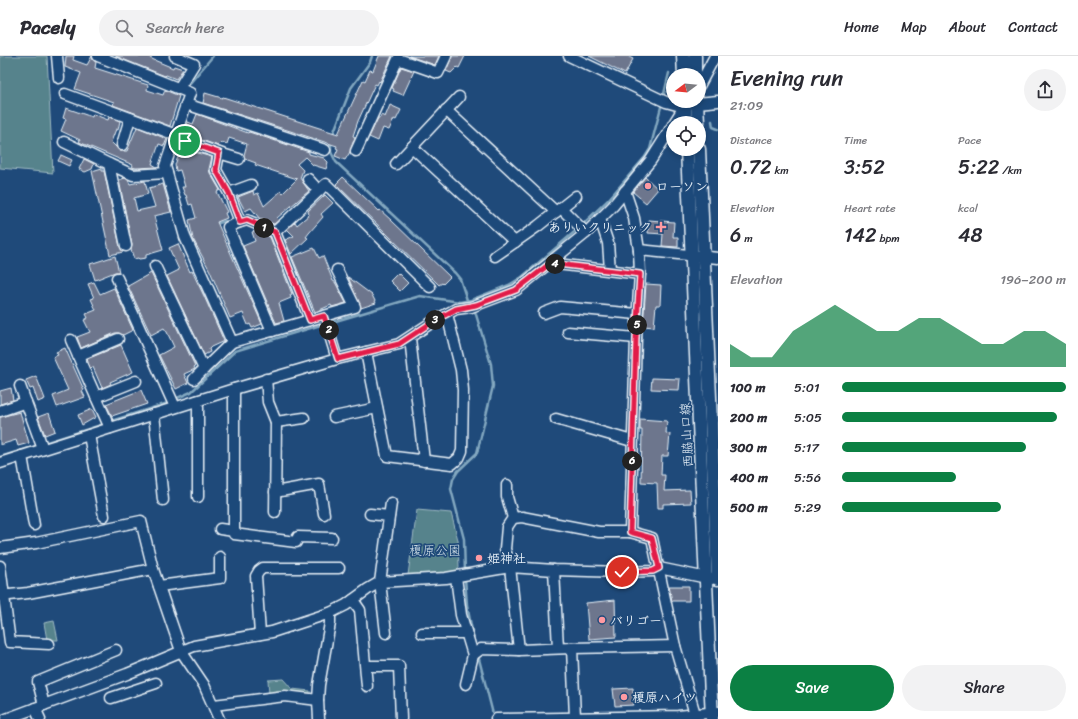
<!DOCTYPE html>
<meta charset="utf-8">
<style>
body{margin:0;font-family:Sriracha,"Klee One",sans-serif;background:#f2f2f3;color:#2b2b33;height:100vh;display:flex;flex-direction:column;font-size:15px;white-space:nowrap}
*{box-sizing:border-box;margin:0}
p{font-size:13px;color:#7c7c81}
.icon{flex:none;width:22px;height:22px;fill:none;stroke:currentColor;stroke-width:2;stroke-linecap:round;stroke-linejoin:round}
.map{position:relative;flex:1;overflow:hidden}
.details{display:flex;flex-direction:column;background:#fff;width:360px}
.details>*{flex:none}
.needle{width:26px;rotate:254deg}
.buttons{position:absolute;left:666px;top:12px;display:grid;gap:8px}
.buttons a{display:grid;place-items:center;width:40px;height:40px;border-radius:50%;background:#fff;box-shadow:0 2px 6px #0003;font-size:20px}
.pin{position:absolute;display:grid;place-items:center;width:34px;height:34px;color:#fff;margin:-17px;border:2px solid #fff;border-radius:50%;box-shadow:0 1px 4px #0007}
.km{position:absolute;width:20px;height:20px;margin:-10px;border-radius:50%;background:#222;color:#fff;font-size:11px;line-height:20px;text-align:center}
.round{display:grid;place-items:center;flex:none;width:42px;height:42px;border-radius:21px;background:#f2f2f3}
.headline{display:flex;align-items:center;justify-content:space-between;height:68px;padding:0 12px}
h1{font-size:22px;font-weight:600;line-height:30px}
.stats{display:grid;grid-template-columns:repeat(3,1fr);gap:6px;height:68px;padding:4px 12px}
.stats div{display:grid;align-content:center}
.stats b{font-size:20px;font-weight:600}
.stats small{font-size:11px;font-weight:400}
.stats p{font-size:11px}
.chart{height:112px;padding:8px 12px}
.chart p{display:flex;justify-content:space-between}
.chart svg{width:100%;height:72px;margin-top:4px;fill:#0b8043;opacity:.7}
.action{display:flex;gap:8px;margin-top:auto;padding:8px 12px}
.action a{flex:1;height:46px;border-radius:24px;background:#0b8043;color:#fff;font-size:16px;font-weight:600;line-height:46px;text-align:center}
.action a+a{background:#f2f2f3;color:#2b2b33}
ul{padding:0 12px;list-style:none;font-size:13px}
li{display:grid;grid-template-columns:64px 48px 1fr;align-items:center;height:30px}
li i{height:10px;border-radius:5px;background:#0b8043}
header{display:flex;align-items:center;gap:24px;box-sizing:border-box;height:56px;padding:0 20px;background:#fff;border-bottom:1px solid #e1e1e2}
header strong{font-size:19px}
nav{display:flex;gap:22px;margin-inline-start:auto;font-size:14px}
.search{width:280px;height:36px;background:#f2f2f3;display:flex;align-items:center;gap:10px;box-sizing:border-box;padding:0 14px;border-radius:22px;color:#7c7c81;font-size:15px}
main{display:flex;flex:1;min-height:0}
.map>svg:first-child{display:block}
.green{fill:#56838c;stroke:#9fbac2}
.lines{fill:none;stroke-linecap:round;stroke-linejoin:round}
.stream{stroke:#83a8c0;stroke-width:2.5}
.building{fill:#6d768d;stroke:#e8f1f8}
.minor-casing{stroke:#e8f1f8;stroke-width:13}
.tertiary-casing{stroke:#e8f1f8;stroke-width:15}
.minor{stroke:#1f4a7a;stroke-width:10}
.tertiary{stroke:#1f4a7a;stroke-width:12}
.route-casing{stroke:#fff;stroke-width:8}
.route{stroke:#e11d48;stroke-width:5}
.poi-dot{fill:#ff9aa2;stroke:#1f4a7a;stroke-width:1.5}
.labels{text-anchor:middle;stroke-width:3.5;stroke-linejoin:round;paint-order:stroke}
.poi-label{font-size:13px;font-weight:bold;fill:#e8f1f8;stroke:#1f4a7a;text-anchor:start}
.street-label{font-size:13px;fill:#e8f1f8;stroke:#1f4a7a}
.park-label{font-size:13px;fill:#d2e0e8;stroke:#1f4a7a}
</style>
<header>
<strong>Pacely</strong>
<div class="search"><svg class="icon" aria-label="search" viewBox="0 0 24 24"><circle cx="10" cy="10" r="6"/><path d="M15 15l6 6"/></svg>Search here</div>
<nav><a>Home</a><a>Map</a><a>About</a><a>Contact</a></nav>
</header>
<main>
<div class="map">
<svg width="718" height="663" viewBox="0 0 718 663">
<rect width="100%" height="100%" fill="#1f4a7a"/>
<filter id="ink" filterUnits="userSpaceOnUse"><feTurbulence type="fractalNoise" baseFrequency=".025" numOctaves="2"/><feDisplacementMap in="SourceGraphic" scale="8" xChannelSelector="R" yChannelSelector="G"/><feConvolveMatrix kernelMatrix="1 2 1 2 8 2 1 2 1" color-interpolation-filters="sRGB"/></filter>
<g filter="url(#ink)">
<!-- green -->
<g class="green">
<polygon points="0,0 47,0 53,117 0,112"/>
<polygon points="417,454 451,457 458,484 459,512 455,516 408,519"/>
<polygon points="54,565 58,584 47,584 44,567"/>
<polygon points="283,623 292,633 310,635 310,639 269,638 268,624"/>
</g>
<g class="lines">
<!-- stream -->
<g class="stream">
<polyline points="190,27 213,0"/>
<polyline points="663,42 669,17"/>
<polyline points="712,65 713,71 718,73"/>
<polyline points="333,78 351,32 370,6 372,0"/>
<polyline points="331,85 331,96 336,106 455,217 460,223 467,244"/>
<polyline points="216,168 225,165 228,166"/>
<polyline points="582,169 608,144 645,101 650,93 662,47"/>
<polyline points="329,267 420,240 460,246 471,244 509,229 522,221 579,172"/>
<polyline points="175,343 191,336 235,295 324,268"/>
<polyline points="111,365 171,346"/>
<polyline points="44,387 104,368"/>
<polyline points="0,401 39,389"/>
<polyline points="465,517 464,483 451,433 453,423 458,415 477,397 493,330 491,308 474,252"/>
<polyline points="465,522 467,549 475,590"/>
<polyline points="478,599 494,662"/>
</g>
</g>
<!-- building -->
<g class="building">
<polygon points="66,0 74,0 73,4 87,9 92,0 93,4 96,6 95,12 148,29 147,34 163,39 165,34 179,40 170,70 113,49 114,46 75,33 81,17 65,11"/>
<polygon points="115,0 151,0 150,2 154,4 173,12 174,10 183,13 176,23 166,19 165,20"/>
<polygon points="379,0 392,0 380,26 379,25 377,29 375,28 358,65 353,80 355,81 350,96 345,104 335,100 338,93 336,92 337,90 203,47 205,37 222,42 223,41 338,78 363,24 365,25 370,14 373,15"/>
<polygon points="409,0 439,0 435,9"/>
<polygon points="452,0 465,0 459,12 457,11 451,17 446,15"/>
<polygon points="589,0 627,0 633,3 625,18"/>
<polygon points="401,11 414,15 403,39 393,35 394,33 392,32"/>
<polygon points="390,49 401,54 396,64 394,63 389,74 383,72 378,85 369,81 378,62 380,62 381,59 385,61"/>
<polygon points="66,52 92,61 93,58 108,64 109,61 120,65 118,74 116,73 111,86 120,95 127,95 137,71 167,83 164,90 159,88 153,105 152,108 157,111 136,112 132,111 133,109 79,86 80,84 61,75 66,63 63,62"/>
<polygon points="197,58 248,77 249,76 309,96 309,98 324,102 328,106 326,113 313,109 305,101 297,108 303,114 300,122 309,135 277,162 279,164 274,168 260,163 251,152 245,155 238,141 253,135 254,139 258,137 264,150 281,135 283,137 297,123 255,109 256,107 245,103 244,99 247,88 229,82 227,88 222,86 218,90 188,79 188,74 186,73 188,66 193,68"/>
<polygon points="183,93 212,101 209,113 210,117 220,134 217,136 227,156 225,157 227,162 217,166 262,268 252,272 250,268 248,269 243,257 230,262 210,215 193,183 189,164 196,162 192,148 189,149 186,139 185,139 182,131 185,131 180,114 176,115 175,109 180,95 182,96"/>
<polygon points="61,99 72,104 69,110 58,105"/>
<polygon points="84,103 94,108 92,113 85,116 79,113"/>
<polygon points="102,112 102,115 104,115 120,191 123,196 110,199 92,115"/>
<polygon points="343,121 379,155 380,154 391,164 450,221 443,228 442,227 439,229 336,128"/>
<polygon points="645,121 658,133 646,147 633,136"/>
<polygon points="125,122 128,124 130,128 145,125 148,138 134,142 137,155 155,151 149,132 163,128 171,156 154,160 163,194 146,199 146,202 139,203 138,202 134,203 131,194 132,189 119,124"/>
<polygon points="325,139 333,147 321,158 323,161 309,177 306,181 308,182 291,198 285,184 294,180 287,173 295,166 297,169 309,159 308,155"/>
<polygon points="649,164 674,166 673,181 678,181 678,191 662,190 663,178 648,177"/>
<polygon points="256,175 270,181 292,238 290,239 291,242 279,247 284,265 276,267 243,190 255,185 252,176"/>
<polygon points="178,188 190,216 192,215 204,240 224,285 211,291 209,293 210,296 204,299 167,220 179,214 169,192"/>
<polygon points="314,192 319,202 323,200 333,225 335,226 346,247 332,251 331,249 315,256 292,201"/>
<polygon points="115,200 119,216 115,216 95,224 90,208"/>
<polygon points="151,217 195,310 194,311 195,313 184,318 188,327 176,333 159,299 174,291 167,276 164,272 151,279 128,230"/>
<polygon points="398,217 408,227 400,235 390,225"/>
<polygon points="348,221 372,239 376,247 361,252"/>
<polygon points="94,226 100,238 114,232 133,274 123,279 119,277 115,277 81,292 77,281 90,276 84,264 88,262 86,258 96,254 91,243 94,242 88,228"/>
<polygon points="646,228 661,229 660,249 656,249 654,271 643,270"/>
<polygon points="121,289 133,316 110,326 111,328 102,332 93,311 90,312 87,303"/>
<polygon points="65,292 84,334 82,335 85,341 57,351 53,340 68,334 53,301 58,299 56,296"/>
<polygon points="36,320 45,343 38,346 33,332 30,333 26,324"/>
<polygon points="652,322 680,323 679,334 651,333"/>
<polygon points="11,332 13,344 0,348 0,335"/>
<polygon points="141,334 147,348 112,360 106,348"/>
<polygon points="92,353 96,361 82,369 78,359"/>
<polygon points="20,356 29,387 18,390 16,384 0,389 0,361"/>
<polygon points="49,357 55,375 45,379 38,361"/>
<polygon points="640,363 667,365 666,377 670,378 668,400 662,400 661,419 665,419 664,435 690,434 691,447 663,448 663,452 658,452 657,427 641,426 642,374 640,374"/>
<polygon points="669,530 689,530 689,545 672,545"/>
<polygon points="615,544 616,581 589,583 586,547"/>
<polygon points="633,632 634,649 615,650 613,633"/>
</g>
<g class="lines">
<defs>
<g id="minor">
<polyline points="57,0 59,22"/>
<polyline points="98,0 190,37 165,110 185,181 232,286 204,313 155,210"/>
<polyline points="175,0 194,8 179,32"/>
<polyline points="569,0 666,46 677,49 718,45"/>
<polyline points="699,30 715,0"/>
<polyline points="65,38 176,79 185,85 219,97 216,114 229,137"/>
<polyline points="186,48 325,94"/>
<polyline points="446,54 556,156"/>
<polyline points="674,67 686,48"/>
<polyline points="64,86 109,108 126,190"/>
<polyline points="122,89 130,62"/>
<polyline points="412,91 515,186"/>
<polyline points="356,95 398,3 438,17 446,0"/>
<polyline points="219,97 239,103"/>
<polyline points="109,108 133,119 167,117"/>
<polyline points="396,108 459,41"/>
<polyline points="308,123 319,135"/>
<polyline points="251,129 229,137 240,166 247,164 275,176"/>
<polyline points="625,135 634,162 639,194 640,218 636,282 630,476"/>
<polyline points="561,152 586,177"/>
<polyline points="600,163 608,187 610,214"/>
<polyline points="639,194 718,202"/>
<polyline points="495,200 538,170 576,140"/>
<polyline points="552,206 557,208 640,218"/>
<polyline points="117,222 175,351"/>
<polyline points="544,257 560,251 637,258"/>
<polyline points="324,260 337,303"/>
<polyline points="310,264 275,176 326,128 430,231"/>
<polyline points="272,275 355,251 337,214"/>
<polyline points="568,276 636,282"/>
<polyline points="410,282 424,405"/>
<polyline points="71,284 78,300 118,283"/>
<polyline points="232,286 272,275 228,171 240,166"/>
<polyline points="366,296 387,400 452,408 459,402 462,395 463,334 461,314 447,258"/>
<polyline points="78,300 96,341 136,325"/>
<polyline points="194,323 204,313"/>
<polyline points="266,323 268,346 276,366 275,456"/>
<polyline points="20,330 43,393"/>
<polyline points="234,333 234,478 296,486 298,481 332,482"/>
<polyline points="96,341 110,372"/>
<polyline points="197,345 198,352 198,441"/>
<polyline points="0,355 26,346"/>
<polyline points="154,358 163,444"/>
<polyline points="334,361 377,352"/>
<polyline points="556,363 632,385"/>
<polyline points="276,366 304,362"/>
<polyline points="89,379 104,460"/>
<polyline points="22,400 34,469"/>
<polyline points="0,407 234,333 337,303 399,288 434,265 456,253 471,251 516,234 586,177 613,150 651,104 673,69"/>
<polyline points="507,429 507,441 513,462 522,461 599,476 630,476 652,482 675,590 695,658"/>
<polyline points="275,436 319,428 324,458"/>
<polyline points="370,458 389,460"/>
<polyline points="513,462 507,471 505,493 510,511 519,594 572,592"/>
<polyline points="220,473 234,475"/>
<polyline points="0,492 36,487 141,465 153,513 181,595 204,629 219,663"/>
<polyline points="0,510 10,586 49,588"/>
<polyline points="554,514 558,592"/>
<polyline points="456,521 461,559 473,599 466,628"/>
<polyline points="159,530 220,522 220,501"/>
<polyline points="0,540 28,537 153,513"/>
<polyline points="353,544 360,554 367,630"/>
<polyline points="386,577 380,526 391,447"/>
<polyline points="422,577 466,577"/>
<polyline points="260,578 256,520 259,515 263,512 339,512"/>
<polyline points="473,599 481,593 519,594"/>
<polyline points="366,610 399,610 401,663"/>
<polyline points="111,642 156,627"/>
<polyline points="318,644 319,663"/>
<polyline points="44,649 38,626 116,594"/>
<polyline points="214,649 285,640 318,644 319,629 330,567 330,557"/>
<polyline points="35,652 40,663"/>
<polyline points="575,661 572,592 675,590"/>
<polyline points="6,663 127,618 194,590 272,576 330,557 346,549 368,533 380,526 446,522 510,511 554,514 622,516 653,515 659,512 712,523"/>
<polyline points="496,663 678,660 718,656"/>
</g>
<g id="tertiary">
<polyline points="683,0 684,19"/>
<polyline points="695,0 695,19"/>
<polyline points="685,45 686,67"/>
<polyline points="697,45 698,67"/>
<polyline points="687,93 712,663"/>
<polyline points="699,93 718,523"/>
</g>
</defs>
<!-- minor casing -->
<use href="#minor" class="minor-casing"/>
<!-- tertiary casing -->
<use href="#tertiary" class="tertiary-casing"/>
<!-- minor -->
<use href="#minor" class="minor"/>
<!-- tertiary -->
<use href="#tertiary" class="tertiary"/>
</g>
</g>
<g class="lines" filter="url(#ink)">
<defs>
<polyline id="route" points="185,85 219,97 216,114 229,137 240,166 247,164 275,176 310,264 324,260 338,303 399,288 434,265 456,253 476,249 516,234 552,206 557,208 640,218 636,282 630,476 652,482 659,512 653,515 622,516"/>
</defs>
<!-- route casing -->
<use href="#route" class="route-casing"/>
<!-- route -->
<use href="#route" class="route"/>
</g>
<!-- markers -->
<g class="poi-dot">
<circle cx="648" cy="130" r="4"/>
<path d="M659 165h4v4h4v4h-4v4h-4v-4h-4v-4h4z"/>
<circle cx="479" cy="502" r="4"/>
<circle cx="602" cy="564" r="4"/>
<circle cx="624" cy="641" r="4"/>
</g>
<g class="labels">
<!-- poi labels -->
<g class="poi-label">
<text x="656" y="135">ローソン</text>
<text x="652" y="176" text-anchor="end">ありいクリニック</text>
<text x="487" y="507">姫神社</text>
<text x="610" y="569">バリゴー</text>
<text x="632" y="646">榎原ハイツ</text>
</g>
<!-- street labels -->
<g class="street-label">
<text transform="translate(686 379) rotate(-93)" y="5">西脇山口線</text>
</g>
<!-- park labels -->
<g class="park-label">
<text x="435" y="499">榎原公園</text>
</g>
</g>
</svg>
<div class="buttons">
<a><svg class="needle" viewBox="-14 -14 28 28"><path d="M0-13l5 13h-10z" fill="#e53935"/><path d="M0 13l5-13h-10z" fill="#7c7c81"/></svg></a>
<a><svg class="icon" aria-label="locate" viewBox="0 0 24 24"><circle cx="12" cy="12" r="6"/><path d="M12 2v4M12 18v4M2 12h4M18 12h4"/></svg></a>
</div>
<div class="pin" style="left:185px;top:85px;background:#1e9e55"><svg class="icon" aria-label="arrive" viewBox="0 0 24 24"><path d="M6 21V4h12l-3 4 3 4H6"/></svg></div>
<div class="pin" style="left:622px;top:516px;background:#d93025"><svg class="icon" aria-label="check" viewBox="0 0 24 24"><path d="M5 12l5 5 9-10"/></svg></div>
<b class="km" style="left:264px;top:172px">1</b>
<b class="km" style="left:329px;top:274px">2</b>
<b class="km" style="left:435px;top:264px">3</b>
<b class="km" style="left:555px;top:208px">4</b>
<b class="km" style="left:637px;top:269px">5</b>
<b class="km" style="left:632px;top:405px">6</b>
</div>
<section class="details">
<div class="headline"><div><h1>Evening run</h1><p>21:09</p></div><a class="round"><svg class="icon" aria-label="share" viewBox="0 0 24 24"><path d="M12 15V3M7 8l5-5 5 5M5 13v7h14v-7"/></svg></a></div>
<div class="stats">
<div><p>Distance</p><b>0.72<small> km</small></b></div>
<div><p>Time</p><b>3:52</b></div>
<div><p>Pace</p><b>5:22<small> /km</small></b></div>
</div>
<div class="stats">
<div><p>Elevation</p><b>6<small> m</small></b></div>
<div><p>Heart rate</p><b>142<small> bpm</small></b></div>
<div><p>kcal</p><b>48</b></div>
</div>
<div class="chart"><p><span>Elevation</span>196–200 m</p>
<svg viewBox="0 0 160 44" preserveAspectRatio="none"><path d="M0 44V30L10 38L20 38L30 22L40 14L50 6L60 14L70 22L80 22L90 14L100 14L110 22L120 30L130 30L140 22L150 22L160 30V44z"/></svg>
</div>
<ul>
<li><b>100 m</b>5:01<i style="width:100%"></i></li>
<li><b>200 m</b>5:05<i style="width:96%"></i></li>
<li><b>300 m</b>5:17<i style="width:82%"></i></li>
<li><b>400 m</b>5:56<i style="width:51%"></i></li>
<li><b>500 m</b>5:29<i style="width:71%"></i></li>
</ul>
<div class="action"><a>Save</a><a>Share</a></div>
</section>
</main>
